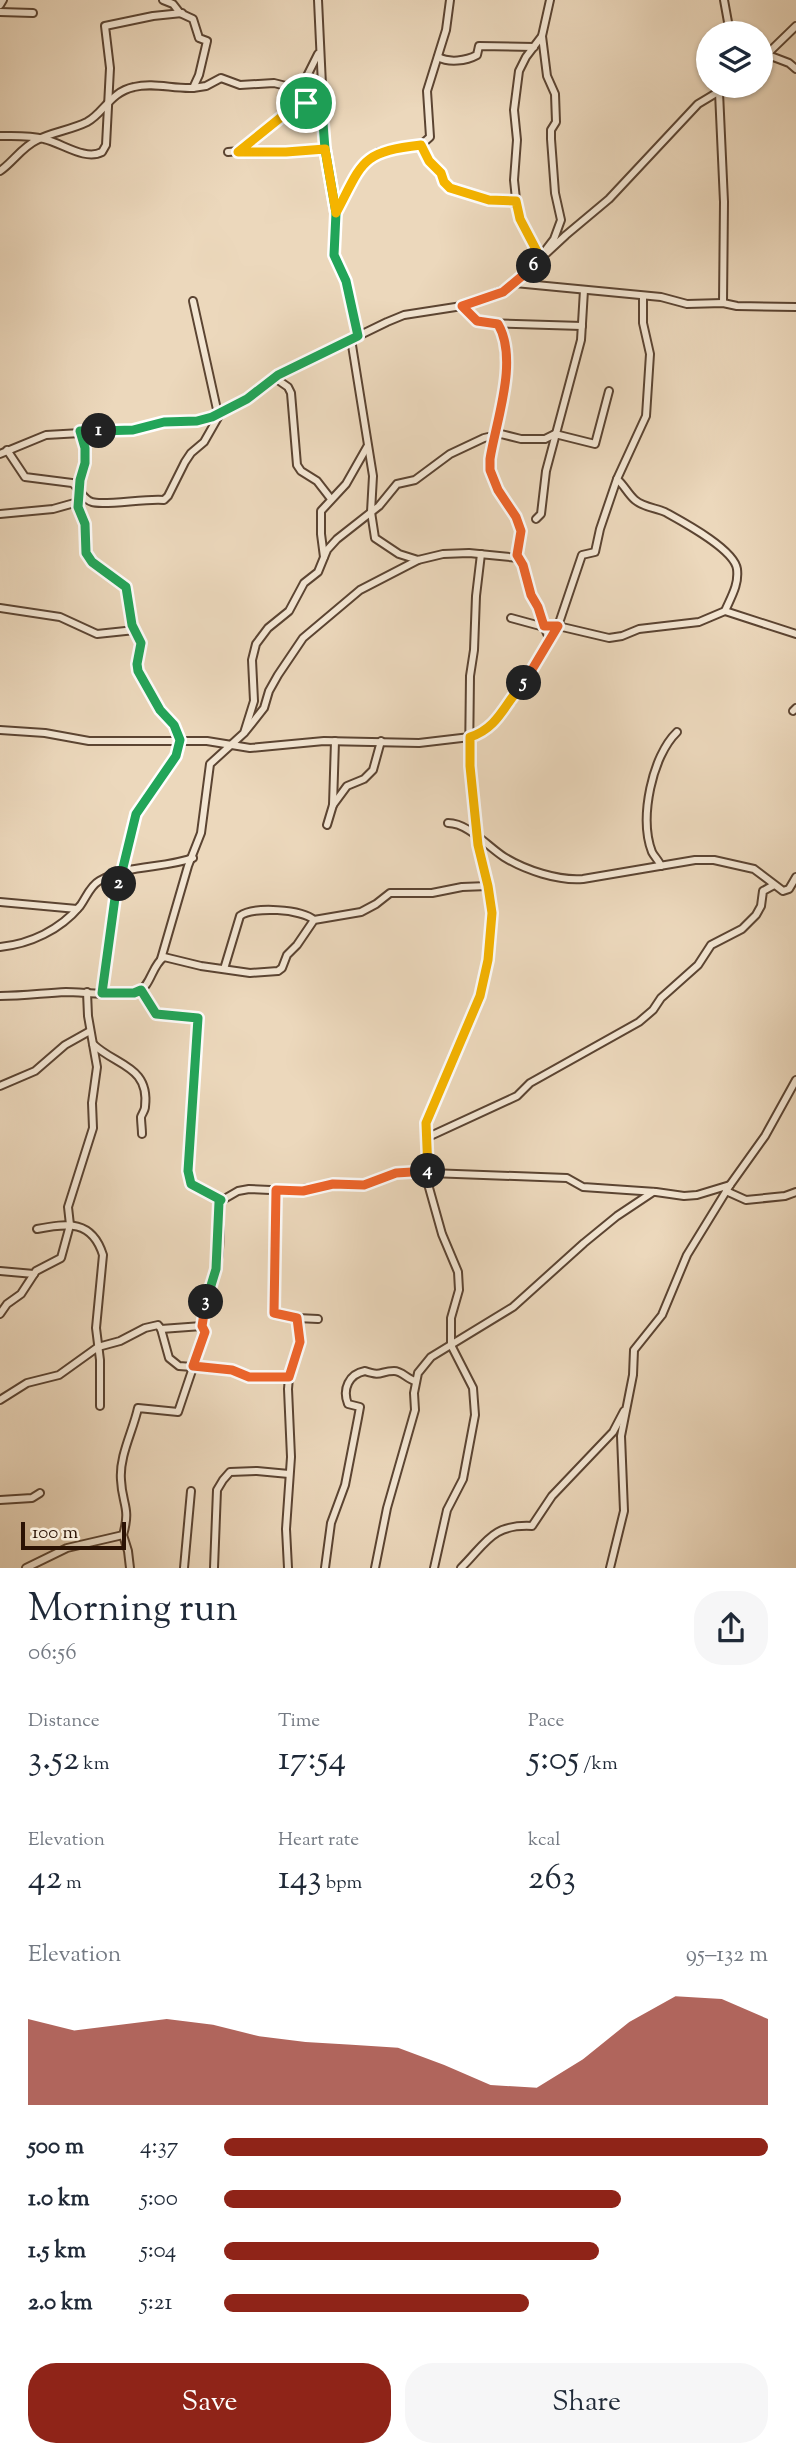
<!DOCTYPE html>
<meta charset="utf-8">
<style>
body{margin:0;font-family:"Sorts Mill Goudy",serif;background:#f6f6f7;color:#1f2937;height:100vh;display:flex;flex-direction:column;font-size:26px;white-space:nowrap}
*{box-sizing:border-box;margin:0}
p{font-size:23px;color:#747a83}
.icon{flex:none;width:38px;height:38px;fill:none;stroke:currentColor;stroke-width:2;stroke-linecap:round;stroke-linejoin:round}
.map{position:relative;height:1568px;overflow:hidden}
.side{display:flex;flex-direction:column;background:#fff;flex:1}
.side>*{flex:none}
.controls{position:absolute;left:696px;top:21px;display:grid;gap:14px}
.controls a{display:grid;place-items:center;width:77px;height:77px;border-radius:50%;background:#fff;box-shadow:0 2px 5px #0004;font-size:35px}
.scale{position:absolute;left:21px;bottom:18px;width:105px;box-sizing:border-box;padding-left:7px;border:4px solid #2b1204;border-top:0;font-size:19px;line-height:24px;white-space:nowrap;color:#2b1204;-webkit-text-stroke:5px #f3e6d3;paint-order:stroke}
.pin{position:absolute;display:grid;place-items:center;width:60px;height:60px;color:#fff;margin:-30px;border:4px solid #fff;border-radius:50%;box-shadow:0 2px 7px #0007}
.km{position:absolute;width:35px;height:35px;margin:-18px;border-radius:50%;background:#222;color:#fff;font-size:19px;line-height:35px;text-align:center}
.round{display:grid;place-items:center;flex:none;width:74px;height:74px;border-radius:28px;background:#f6f6f7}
.head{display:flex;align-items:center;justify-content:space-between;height:119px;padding:0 28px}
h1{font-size:38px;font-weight:600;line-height:52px}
.metrics{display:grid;grid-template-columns:repeat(3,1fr);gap:10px;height:119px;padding:7px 28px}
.metrics div{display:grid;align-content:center}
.metrics b{font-size:35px;font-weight:600}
.metrics small{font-size:19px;font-weight:400}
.metrics p{font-size:19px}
.chart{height:196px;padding:14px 28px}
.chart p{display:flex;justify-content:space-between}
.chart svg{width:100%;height:126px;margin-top:7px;fill:#8f2418;opacity:.7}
.cta{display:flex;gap:14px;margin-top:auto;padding:14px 28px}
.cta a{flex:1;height:80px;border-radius:28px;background:#8f2418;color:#fff;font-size:28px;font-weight:600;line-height:80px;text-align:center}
.cta a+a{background:#f6f6f7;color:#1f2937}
ul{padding:0 28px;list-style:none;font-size:23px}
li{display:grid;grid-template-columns:112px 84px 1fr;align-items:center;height:52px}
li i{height:18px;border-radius:9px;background:#8f2418}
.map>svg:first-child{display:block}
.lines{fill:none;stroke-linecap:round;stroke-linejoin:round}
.minor-casing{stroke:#5b4432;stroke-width:10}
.minor{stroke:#f3e6d3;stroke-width:6}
.split-1-casing{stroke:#fff;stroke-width:14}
.split-2-casing{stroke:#fff;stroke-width:14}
.split-3-casing{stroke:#fff;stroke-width:14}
.split-4-casing{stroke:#fff;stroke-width:14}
.split-5-casing{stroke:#fff;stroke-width:14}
.split-6-casing{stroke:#fff;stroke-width:14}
.split-7-casing{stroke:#fff;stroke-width:14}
.split-1{stroke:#22a559;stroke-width:9}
.split-2{stroke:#22a559;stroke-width:9}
.split-3{stroke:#22a559;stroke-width:9}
.split-4{stroke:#f0652b;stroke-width:9}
.split-5{stroke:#f5b400;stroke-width:9}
.split-6{stroke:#f0652b;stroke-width:9}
.split-7{stroke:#f5b400;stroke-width:9}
</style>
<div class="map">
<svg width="796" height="1568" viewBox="0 0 796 1568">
<rect width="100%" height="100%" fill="#ecd8bc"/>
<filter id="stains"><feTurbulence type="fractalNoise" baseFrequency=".00286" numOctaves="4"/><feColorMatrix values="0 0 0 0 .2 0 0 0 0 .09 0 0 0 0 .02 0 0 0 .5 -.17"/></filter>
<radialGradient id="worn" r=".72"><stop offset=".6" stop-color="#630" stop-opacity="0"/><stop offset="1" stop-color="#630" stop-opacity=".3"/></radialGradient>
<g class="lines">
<defs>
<g id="minor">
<polyline points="318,0 325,149 336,213"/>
<polyline points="724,0 730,33"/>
<polyline points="0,5 3,0"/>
<polyline points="0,12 33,13"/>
<polyline points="542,36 547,76 555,94 556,122 551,130 551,139 555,193 561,220 554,239 544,252"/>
<polyline points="768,55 789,63 796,69"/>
<path d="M 438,57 C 449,63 466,61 477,55 L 479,46 L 534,47"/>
<polyline points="761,60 796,26"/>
<polyline points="193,88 206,86 221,78 240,85 274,83 286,86 306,103 322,122"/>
<polyline points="291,90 305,80 318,54"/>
<polyline points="719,92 724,202 723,303"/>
<path d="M 0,136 C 15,136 29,135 44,139 C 62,143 85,161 102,152 L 106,145 L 110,68 L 105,26 L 153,16 L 182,13"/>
<polyline points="421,145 429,161 439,170 444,182 450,188 490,200 516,201"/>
<polyline points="228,152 252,150 286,152 325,149"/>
<polyline points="238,152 295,108 324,97"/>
<path d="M 0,171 C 13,162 22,147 37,140 C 52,132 71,130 87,122 C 104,113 110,92 134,87 C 153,82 173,89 193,88 L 199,75 L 207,41 L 199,38 L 193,19 L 180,13 L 173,4 L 163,0"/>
<polyline points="541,259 525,229 517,209 514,180 517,140 514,110 519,71 526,57 542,36 550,0"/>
<polyline points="515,283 661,297 687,304 723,303 737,306 796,307"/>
<path d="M 643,296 L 643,323 L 650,354 L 646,416 L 617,479 C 624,485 628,494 635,500 C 643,507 656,508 665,512 C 683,522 734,549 737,569 C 739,585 731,597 725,611"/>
<polyline points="193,301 218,414"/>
<polyline points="462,306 481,323 582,326"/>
<polyline points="498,324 504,338 506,377 490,454 490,470 498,490 516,517 521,531 517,556 523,565 531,595 538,606 544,627 558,626 582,555 595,552 600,529 617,479"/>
<polyline points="358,336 346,281 335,260 336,213 365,162 379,152 421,145 430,137 427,91 446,30 450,0"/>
<polyline points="351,339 373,476 371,512 375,538 399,554 418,560 443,554 469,553 519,558"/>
<polyline points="275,378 288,387 291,393 297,465 301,471 317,481 331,499"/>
<polyline points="81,431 85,448 85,463 80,480 78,507 85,524 86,553 92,563 126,587 132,625 141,643 137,664 138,671 160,710 174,725 180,740 176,756 141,804 134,819 124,870 115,898 102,993"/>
<path d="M 7,450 L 25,477 L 72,483 C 80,488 82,499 92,502 C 103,506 147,498 164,500 L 168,496 L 185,462 L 191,453 L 204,442 L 220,414"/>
<polyline points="0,454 46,435 133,430 164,422 197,421 212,417 247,399 278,375 387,322 404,315 462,306 509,288 566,235 609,199 698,104 728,86"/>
<polyline points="0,514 53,509 78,502"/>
<polyline points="536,519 541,514 546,471 581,340 584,290"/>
<polyline points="324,557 321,534 321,511 346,484 367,447"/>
<polyline points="0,608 60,617 97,634 135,630"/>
<polyline points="511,618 544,627 550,640"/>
<polyline points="793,711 796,708"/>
<polyline points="0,730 45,733 89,741 207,741 250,748 324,741 419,743 470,737 487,729 511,702 558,626 609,638 622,636 639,629 699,622 725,611 796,634"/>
<polyline points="245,732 264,708 269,691 278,675 303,638 360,590 418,560"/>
<polyline points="333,805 347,786 364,779 373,770 381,741"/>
<path d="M 448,823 C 468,823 487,846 504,857 C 525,870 558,881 583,879 L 695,860 L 714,860 L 754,869 L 783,891 L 789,889 L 796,877"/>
<polyline points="327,825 333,805 335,741"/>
<path d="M 661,866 C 659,861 654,856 652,852 C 639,818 652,756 677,732"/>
<polyline points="0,902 77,909"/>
<path d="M 0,947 C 30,944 60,930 80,906 C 86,898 90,886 99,881 C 128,864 162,869 193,858"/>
<polyline points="161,959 188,866 201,833 210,764 244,733 254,701 252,660 256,644 268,628 289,611 304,583 318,572 327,550 337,539 379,506 397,484 415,480 450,454 484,438 501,434 521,439 545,439 555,434 595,444 609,391"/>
<path d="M 224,969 L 240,916 C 253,906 302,909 314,920"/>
<polyline points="141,990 156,1014 198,1018 188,1171 191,1184 221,1201"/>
<path d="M 0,996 C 23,996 44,993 66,992 C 82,992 126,997 138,992 C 151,986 152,965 164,957 L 201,966 L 250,973 L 278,971 L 282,968 L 287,955 L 297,945 L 314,920 L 361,912 L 376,904 L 390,893 L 432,893 L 462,887 L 488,886"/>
<path d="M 93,1044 C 116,1066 150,1066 145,1107 C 145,1110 142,1114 141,1117 C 141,1122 142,1129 142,1134"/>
<polyline points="0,1086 35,1071 65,1045 90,1031"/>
<polyline points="426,1138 517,1096 530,1083 639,1022 653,1010 661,998 698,965 711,945 742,929 756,915 761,906 763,891 774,885"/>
<polyline points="276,1190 274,1313 297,1318 318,1319"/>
<polyline points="726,1191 746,1200 785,1196 796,1192"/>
<path d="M 37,1229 C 68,1223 92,1220 103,1255 L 96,1328 L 100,1360 L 100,1406"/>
<polyline points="0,1271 34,1274"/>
<polyline points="0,1314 7,1304 21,1294 36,1271 61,1258 70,1225 68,1207 93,1128 92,1103 97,1067 88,1016 87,992"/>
<polyline points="161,1329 169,1358 179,1366 232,1370 249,1377 289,1377"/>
<polyline points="0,1400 27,1383 59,1375 98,1347 120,1341 145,1328 158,1325 161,1329 202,1326"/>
<polyline points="0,1500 32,1498 40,1493"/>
<polyline points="123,1535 128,1551 130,1568"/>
<path d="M 26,1568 L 67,1548 L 123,1535 C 131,1507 122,1505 121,1480 C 119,1456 133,1431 138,1408 L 178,1412 L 205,1332 C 199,1321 210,1292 214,1279 C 221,1255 220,1227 219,1202 L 238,1191 L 249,1189 L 292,1191 L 327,1185 L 364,1185 L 403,1172 L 567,1178 L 583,1187 L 656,1192 L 684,1196 L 697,1195 L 730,1185"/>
<polyline points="184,1568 191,1491"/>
<polyline points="214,1568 217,1490 223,1480 230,1472 257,1471 289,1474"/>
<polyline points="288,1568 286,1529 291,1457 288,1389 289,1377 300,1341 297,1318"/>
<path d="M 325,1568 L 331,1523 L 345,1485 L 358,1418 L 360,1407 L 348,1404 C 342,1389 349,1374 365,1371 C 382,1377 380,1371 394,1371 C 402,1371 407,1379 415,1381"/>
<polyline points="375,1568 387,1508 415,1410 414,1393 418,1373 431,1357 513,1307 584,1243 617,1216 653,1192"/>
<polyline points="434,1568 447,1510 463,1479 475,1415 473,1388 451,1345 451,1318 459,1290 458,1272 442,1234 428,1184 426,1128 429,1116 480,996 488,960 492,913 488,886 478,845 469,761 470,676 474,650 476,596 481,554"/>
<path d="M 461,1568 C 487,1542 492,1524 532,1526 L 552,1496 L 613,1432 L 624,1411"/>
<polyline points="610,1568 624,1511 621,1436 633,1375 634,1350 662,1315 687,1255 730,1185 765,1136 796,1080"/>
</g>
</defs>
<!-- minor casing -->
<use href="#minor" class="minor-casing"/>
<!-- minor -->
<use href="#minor" class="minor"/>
</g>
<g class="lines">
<defs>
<polyline id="split-1" points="99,431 133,430 164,422 197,421 212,417 247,399 278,375 358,336 346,281 334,255 336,213 325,149 323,123 306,103"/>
<polyline id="split-2" points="99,431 80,431 85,448 85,463 80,480 78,507 85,524 86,553 92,562 126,587 132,625 141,643 137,664 138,671 160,710 174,725 180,740 176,756 136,814 119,884"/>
<polyline id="split-3" points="119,884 115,898 102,993 134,993 141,990 156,1014 198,1018 188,1171 191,1184 221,1200 219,1202 216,1269 206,1302"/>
<polyline id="split-4" points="206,1302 202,1326 205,1332 193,1366 232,1370 249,1377 289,1377 300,1342 297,1318 274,1313 276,1190 303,1191 333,1184 364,1185 396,1173 428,1171"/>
<path id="split-5" d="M 428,1171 L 426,1123 L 480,996 L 488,960 L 492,913 L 488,886 L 478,845 L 470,766 L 470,737 C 499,728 505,702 524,683"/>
<path id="split-6" d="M 524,683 L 558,626 L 544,626 L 538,607 L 531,595 L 523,565 L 517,555 L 521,531 L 516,517 L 498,490 L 490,470 L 490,459 C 496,421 519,360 498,324 L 477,321 L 462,306 L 503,292 L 534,266"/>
<path id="split-7" d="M 306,103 L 285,114 L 238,152 L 286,152 L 325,149 L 336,213 C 363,162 360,152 421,145 L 429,161 L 441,173 L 444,182 L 450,188 L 489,200 L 516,201 L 520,219 L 541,259 L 534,266"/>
</defs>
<!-- split-1 casing -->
<use href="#split-1" class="split-1-casing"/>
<!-- split-2 casing -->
<use href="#split-2" class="split-2-casing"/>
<!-- split-3 casing -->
<use href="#split-3" class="split-3-casing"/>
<!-- split-4 casing -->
<use href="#split-4" class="split-4-casing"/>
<!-- split-5 casing -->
<use href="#split-5" class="split-5-casing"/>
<!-- split-6 casing -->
<use href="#split-6" class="split-6-casing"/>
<!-- split-7 casing -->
<use href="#split-7" class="split-7-casing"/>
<!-- split-1 -->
<use href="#split-1" class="split-1"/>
<!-- split-2 -->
<use href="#split-2" class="split-2"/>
<!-- split-3 -->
<use href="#split-3" class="split-3"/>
<!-- split-4 -->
<use href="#split-4" class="split-4"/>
<!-- split-5 -->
<use href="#split-5" class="split-5"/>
<!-- split-6 -->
<use href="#split-6" class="split-6"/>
<!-- split-7 -->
<use href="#split-7" class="split-7"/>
</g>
<rect width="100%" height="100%" filter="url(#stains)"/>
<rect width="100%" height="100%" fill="url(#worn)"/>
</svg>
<div class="controls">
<a><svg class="icon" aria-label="layers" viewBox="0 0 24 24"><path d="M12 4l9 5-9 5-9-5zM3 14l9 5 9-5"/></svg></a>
</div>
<div class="scale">100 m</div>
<div class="pin" style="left:306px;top:103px;background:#1e9e55"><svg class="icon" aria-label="arrive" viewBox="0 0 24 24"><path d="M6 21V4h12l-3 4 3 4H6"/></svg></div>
<b class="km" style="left:99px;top:431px">1</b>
<b class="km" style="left:119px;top:884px">2</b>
<b class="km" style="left:206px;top:1302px">3</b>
<b class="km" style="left:428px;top:1171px">4</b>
<b class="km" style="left:524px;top:683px">5</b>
<b class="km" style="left:534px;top:266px">6</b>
</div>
<section class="side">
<div class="head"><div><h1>Morning run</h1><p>06:56</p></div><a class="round"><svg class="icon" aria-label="share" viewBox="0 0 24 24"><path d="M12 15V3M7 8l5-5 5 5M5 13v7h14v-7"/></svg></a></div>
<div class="metrics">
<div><p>Distance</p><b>3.52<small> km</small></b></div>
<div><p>Time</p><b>17:54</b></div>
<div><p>Pace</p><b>5:05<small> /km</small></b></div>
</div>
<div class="metrics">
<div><p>Elevation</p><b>42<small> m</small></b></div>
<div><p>Heart rate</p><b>143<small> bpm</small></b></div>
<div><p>kcal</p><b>263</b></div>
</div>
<div class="chart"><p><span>Elevation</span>95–132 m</p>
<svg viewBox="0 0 160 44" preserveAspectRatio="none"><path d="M0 44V14L10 18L20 16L30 14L40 16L50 20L60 22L70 23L80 24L90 30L100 37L110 38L120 28L130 15L140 6L150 7L160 14V44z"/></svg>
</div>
<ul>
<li><b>500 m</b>4:37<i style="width:100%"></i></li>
<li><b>1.0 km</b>5:00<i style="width:73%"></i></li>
<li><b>1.5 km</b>5:04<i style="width:69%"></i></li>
<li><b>2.0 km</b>5:21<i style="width:56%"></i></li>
</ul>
<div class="cta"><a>Save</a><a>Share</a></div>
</section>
